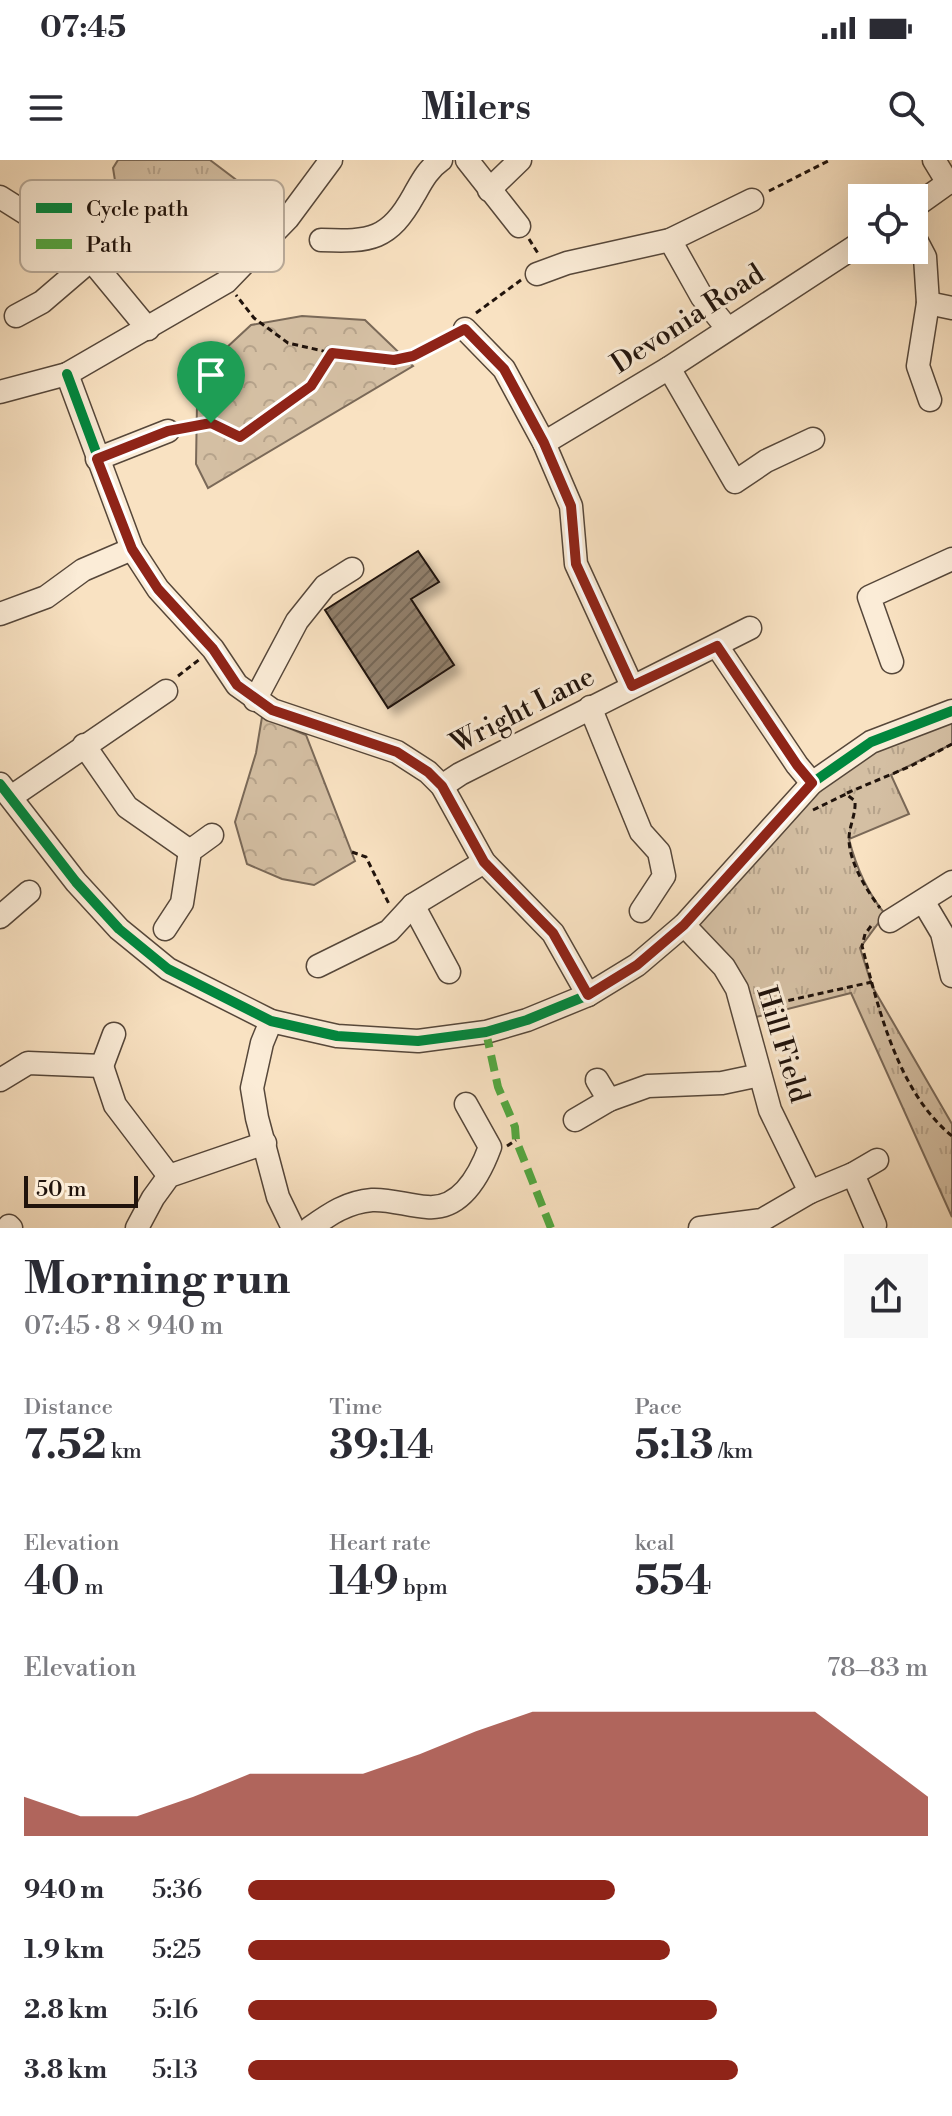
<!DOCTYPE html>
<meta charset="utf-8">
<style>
body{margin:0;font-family:"Libre Bodoni",serif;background:#f7f7f7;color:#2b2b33;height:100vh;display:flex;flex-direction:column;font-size:30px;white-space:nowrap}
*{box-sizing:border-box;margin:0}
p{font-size:26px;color:#7c7c81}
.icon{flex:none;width:44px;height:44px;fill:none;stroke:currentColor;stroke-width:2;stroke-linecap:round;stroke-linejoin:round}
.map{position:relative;height:1068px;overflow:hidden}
.details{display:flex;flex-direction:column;background:#fff;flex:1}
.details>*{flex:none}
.tools{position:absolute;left:848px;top:24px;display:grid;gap:16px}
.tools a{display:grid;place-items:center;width:80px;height:80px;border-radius:0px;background:#fff;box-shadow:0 8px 32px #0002;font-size:40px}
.scale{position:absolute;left:24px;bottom:20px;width:114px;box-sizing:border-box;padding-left:8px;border:4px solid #20130c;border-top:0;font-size:22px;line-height:28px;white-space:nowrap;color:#20130c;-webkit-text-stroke:6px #fbecd7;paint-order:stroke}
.pin{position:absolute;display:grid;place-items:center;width:68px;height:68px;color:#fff;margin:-82px -34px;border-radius:50% 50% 50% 0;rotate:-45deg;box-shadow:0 0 8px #0007}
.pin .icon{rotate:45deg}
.round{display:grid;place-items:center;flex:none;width:84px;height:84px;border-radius:0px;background:#f7f7f7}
.headline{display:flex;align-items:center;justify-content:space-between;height:136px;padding:0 24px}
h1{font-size:44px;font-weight:700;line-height:60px}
.stats{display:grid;grid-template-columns:repeat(3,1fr);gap:12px;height:136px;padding:8px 24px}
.stats div{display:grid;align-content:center}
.stats b{font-size:40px;font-weight:700}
.stats small{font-size:22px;font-weight:400}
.stats p{font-size:22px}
.chart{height:224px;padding:16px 24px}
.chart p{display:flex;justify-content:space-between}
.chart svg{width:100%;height:144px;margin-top:8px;fill:#8f2418;opacity:.7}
ul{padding:0 24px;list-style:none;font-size:26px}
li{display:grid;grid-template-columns:128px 96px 1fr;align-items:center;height:60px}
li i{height:20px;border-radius:10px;background:#8f2418}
.status{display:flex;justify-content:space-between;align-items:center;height:56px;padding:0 40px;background:#fff;direction:ltr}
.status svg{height:22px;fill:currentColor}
header{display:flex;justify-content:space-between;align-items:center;height:104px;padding:0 24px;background:#fff;font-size:36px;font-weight:700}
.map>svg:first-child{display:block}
.grass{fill:url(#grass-tufts);stroke:#7a6958;stroke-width:2}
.forest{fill:url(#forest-crowns);stroke:#7a6958;stroke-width:2}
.building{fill:url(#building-hatch);stroke:#20130c;stroke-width:2;filter:url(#shadow)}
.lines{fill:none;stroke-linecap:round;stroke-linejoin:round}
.minor-casing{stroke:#56473a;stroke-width:25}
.path{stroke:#20130c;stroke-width:3;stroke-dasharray:6 4;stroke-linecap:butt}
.minor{stroke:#fbecd7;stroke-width:22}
.quiet{stroke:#52a841;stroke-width:8;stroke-dasharray:16 8;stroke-linecap:butt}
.cycleway-casing{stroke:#fbecd7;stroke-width:15}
.cycleway{stroke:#00873e;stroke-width:10}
.route-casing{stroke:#fff;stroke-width:16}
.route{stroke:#8f2418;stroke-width:10}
.labels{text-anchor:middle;stroke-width:6;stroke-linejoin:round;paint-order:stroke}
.street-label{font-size:28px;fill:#20130c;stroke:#fbecd7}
.key{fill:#fbecd7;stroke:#b9ab9a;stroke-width:2}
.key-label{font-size:22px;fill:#20130c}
</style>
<div class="status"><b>07:45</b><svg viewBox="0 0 49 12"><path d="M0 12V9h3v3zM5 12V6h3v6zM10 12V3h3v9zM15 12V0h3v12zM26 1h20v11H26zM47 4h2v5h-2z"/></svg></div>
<header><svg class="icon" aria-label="menu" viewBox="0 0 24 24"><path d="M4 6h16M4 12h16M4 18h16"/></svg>Milers<svg class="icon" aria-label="search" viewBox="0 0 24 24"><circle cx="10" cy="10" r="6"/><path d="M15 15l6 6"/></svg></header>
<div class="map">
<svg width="952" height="1068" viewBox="0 0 952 1068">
<defs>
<pattern id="grass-tufts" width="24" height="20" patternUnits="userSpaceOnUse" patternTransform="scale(2)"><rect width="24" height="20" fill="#d4bfa3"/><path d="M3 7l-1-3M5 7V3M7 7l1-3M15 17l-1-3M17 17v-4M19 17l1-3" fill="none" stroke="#b6a38b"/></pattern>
<pattern id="forest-crowns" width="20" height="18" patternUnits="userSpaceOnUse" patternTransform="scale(2)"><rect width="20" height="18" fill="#d4bfa3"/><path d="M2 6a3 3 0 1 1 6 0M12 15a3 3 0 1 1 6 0" fill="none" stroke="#b6a38b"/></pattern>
<pattern id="building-hatch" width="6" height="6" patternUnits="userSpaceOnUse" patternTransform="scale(2)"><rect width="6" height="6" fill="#917f6b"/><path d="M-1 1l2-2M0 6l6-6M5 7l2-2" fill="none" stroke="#766756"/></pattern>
<filter id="shadow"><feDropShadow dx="7" dy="7" stdDeviation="4" flood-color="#0004"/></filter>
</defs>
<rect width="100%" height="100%" fill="#f9e2c2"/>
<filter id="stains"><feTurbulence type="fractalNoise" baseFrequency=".0025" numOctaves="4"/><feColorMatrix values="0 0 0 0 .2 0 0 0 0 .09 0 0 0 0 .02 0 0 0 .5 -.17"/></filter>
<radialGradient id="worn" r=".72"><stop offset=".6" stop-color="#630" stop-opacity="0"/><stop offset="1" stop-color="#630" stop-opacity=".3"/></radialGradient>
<!-- grass -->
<g class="grass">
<polygon points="118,0 210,0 279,52 226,122 152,39 131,27 116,27 113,8"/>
<path d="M 952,551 L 952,584 L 891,615 L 909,654 L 849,679 C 856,707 867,732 885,754 L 860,788 L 872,826 L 952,964 L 952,1057 L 851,833 L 748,859 L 684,765 L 830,612 Z"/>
</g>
<!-- forest -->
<g class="forest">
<polygon points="302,156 365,160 413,206 208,328 196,304 197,244 211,202 251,165"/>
<polygon points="262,557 306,575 355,701 314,725 282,719 247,704 235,662 256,593"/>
</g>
<!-- building -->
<polygon class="building" points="418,391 439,422 411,439 454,505 388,548 325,450"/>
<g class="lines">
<defs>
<g id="minor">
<polyline points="467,0 519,66"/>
<polyline points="934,0 948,23"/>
<polyline points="489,30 520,0"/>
<polyline points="0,37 73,83 91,100 148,169"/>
<polyline points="914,47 952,20"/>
<polyline points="914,76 925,97 928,143 918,206 930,240"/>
<path d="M 321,80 C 371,82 389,80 414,35 C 422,21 428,9 441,0"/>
<polyline points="670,80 702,137 727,168"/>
<polyline points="73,83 108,38"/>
<polyline points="537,114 567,103 670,80 752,40"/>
<polyline points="928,143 952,148"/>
<polyline points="16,156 42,142 91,100"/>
<polyline points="465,169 504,209 544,283 571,346 576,404 632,526"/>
<polyline points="669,208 735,322 766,301 813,279"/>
<polyline points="67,214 132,389 158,429 213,489 237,525 272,550 397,592 428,612 442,626 484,702 553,773 588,835"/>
<polyline points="0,232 67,214 226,122 288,58 331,0"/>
<polyline points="544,283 669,208 862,82"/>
<polyline points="97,299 168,271"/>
<polyline points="0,454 46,437 83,410 132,389"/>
<polyline points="717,486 797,605 812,623"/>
<polyline points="892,502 869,437 952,399"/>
<polyline points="255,540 297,461 325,426 352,409"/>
<polyline points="590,547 641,672 659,692 664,716 641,751"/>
<polyline points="84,585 127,647 190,691"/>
<polyline points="0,624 76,722 119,769 168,809 271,861 337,876 418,881 486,872 527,860 588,835 637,805 684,765 812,623 871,582 952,551"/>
<polyline points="442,626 460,614 750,468"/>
<polyline points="11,637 166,531"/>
<polyline points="923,741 942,773 952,816"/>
<polyline points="413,745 449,812"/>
<polyline points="0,757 29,732"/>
<polyline points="890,761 952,722"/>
<polyline points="684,765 724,807 737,829 770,950 810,1032"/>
<polyline points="165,769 182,743 190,691 212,675"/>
<polyline points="318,806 389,771 413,745 484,702"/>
<polyline points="271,861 262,883 252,928 257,958 278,1037 293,1068"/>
<polyline points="102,906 115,945 169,1016"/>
<polyline points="0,920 28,903 102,906 114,874"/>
<polyline points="597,920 609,940"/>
<polyline points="575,960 609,940 648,926 722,923 760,915"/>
<polyline points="853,1014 875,1065"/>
<polyline points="9,1066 11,1068"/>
<polyline points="137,1068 153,1038 169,1016 265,983"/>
<path d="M 310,1068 C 330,1054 347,1042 372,1040 C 390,1039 409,1046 427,1047 C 461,1050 480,1014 490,987 L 466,944"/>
<polyline points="700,1068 762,1060 810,1032 853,1014 877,1000"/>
</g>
</defs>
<!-- minor casing -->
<use href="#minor" class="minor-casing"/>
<!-- path -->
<g class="path">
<polyline points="769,31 830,0"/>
<polyline points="127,36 155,53 213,108"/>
<polyline points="529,79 539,95"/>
<polyline points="476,153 521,120"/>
<polyline points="332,193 394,200 413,196 451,176"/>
<polyline points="185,268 211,263 240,277 311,226 332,193 288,183 254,158 236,135"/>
<polyline points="178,516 200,499"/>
<polyline points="847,633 911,606 952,584"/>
<path d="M 813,650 L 846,634 L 855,641 C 856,655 849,666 849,679 C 849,702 867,731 880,748"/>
<polyline points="352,692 366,697 389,744"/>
<path d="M 871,766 L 865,774 L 862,786 C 879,850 898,932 952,976"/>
<polyline points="759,847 872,822"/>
<polyline points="507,986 516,980"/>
</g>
<!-- minor -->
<use href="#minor" class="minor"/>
<!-- quiet -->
<polyline class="quiet" points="486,872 498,927 515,967 516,980 551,1068"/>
<defs>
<g id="cycleway">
<polyline points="67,214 132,389 158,429 213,489 237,525 272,550 397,592 428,612 442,626 484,702 553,773 588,835"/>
<polyline points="0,624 76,722 119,769 168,809 271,861 337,876 418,881 486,872 527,860 588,835 637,805 684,765 812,623 871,582 952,551"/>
</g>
</defs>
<!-- cycleway casing -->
<use href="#cycleway" class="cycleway-casing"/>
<!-- cycleway -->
<use href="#cycleway" class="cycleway"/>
</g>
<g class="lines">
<defs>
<polygon id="route" points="465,169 504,209 544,283 571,346 576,404 632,526 717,486 797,605 812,623 684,765 637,805 588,835 553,773 484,702 442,626 428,612 397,592 272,550 237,525 213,489 158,429 132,389 97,299 168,271 211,263 240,277 311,226 332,193 394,200 413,196"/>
</defs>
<!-- route casing -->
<use href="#route" class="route-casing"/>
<!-- route -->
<use href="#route" class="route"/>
</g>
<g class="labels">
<!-- street labels -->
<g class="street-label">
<text transform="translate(687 158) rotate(-33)" y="10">Devonia Road</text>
<text transform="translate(522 549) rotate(-27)" y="10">Wright Lane</text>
<text transform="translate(784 884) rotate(73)" y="10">Hill Field</text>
</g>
</g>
<!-- legend -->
<rect x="20" y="20" width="264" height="92" rx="12" class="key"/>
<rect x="36" y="43" width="36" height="10" fill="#00873e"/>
<rect x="36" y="79" width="36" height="10" fill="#52a841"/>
<g class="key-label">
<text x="86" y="56">Cycle path</text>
<text x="86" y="92">Path</text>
</g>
<rect width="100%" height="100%" filter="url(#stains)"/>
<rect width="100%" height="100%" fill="url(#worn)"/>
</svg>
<div class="tools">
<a><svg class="icon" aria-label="locate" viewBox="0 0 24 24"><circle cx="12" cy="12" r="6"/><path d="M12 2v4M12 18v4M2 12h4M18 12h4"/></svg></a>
</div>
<div class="scale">50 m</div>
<div class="pin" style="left:211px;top:263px;background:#1e9e55"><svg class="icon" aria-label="arrive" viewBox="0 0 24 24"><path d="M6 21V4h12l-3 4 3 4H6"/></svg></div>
</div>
<section class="details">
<div class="headline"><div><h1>Morning run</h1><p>07:45 · 8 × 940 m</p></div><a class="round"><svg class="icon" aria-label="share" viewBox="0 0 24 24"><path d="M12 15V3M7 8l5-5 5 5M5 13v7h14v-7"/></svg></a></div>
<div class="stats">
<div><p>Distance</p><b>7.52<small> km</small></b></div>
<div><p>Time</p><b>39:14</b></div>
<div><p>Pace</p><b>5:13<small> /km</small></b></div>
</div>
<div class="stats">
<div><p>Elevation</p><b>40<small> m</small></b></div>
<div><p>Heart rate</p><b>149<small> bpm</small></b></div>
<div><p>kcal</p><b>554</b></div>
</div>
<div class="chart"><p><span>Elevation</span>78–83 m</p>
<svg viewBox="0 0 160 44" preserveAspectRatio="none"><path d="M0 44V32L10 38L20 38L30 32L40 25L50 25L60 25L70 19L80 12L90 6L100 6L110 6L120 6L130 6L140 6L150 19L160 32V44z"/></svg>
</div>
<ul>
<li><b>940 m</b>5:36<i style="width:54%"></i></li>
<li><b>1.9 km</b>5:25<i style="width:62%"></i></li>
<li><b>2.8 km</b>5:16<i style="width:69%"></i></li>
<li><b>3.8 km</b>5:13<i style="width:72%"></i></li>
</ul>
</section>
